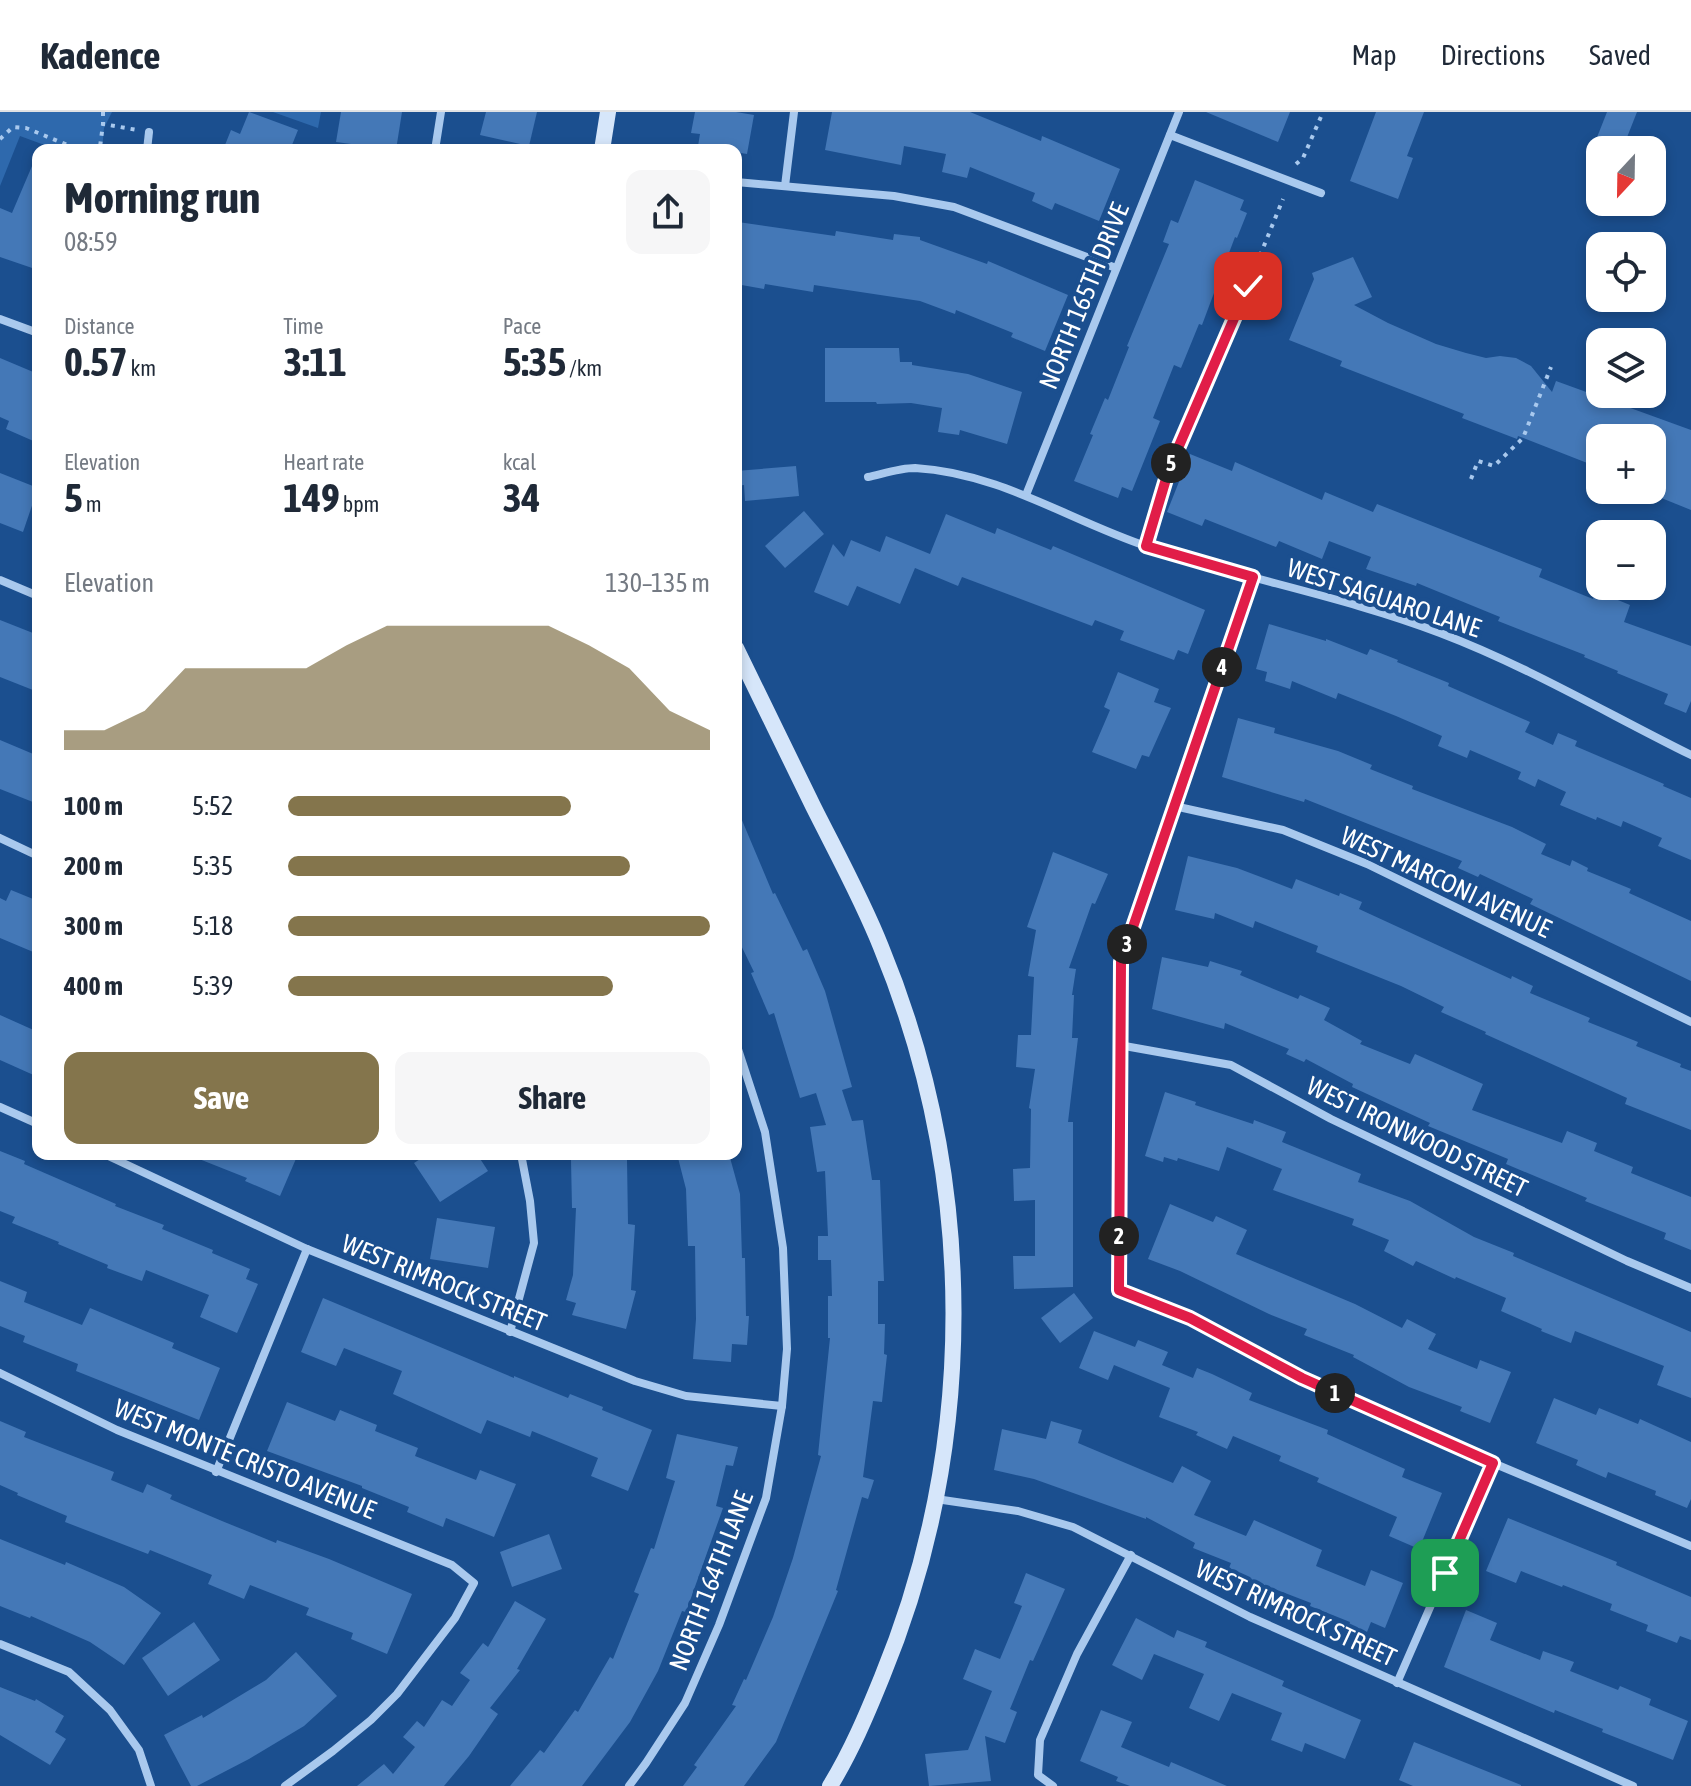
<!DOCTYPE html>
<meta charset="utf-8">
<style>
body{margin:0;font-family:"Asap Condensed",sans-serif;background:#f6f6f7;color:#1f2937;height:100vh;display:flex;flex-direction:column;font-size:30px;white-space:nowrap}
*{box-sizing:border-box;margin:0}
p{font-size:26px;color:#747a83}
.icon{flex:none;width:44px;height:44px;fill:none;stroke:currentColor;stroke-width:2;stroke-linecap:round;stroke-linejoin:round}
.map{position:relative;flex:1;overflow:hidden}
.side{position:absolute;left:32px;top:32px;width:710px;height:1016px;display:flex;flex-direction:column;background:#fff;border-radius:16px;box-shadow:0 4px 12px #0003}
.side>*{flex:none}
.needle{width:52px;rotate:202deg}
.fabs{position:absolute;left:1586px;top:24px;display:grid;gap:16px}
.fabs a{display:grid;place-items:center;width:80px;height:80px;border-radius:16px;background:#fff;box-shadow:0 4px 12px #0003;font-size:40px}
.pin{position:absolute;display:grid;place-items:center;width:68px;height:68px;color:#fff;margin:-34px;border-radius:16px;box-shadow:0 4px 12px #0006}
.km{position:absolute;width:40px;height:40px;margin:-20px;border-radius:50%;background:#222;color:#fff;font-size:22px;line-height:40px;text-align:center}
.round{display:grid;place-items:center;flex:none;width:84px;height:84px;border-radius:16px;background:#f6f6f7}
.headline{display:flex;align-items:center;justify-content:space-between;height:136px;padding:0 32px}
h1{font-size:44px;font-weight:700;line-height:60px}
.figures{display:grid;grid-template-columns:repeat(3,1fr);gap:12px;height:136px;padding:8px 32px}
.figures div{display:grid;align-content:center}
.figures b{font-size:40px;font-weight:700}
.figures small{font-size:22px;font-weight:400}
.figures p{font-size:22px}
.chart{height:224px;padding:16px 32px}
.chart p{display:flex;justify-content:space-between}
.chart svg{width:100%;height:144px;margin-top:8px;fill:#84754c;opacity:.7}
.primary-button{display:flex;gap:16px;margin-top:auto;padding:16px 32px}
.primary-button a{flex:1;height:92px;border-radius:16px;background:#84754c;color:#fff;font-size:32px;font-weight:700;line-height:92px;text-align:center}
.primary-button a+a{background:#f6f6f7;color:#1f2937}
ul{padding:0 32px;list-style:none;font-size:26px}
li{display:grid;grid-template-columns:128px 96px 1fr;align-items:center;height:60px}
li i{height:20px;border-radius:10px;background:#84754c}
header{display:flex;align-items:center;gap:48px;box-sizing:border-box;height:112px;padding:0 40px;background:#fff;border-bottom:2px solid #e0e1e3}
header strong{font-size:38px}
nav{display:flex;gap:44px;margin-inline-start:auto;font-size:28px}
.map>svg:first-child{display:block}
.green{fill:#2e69ad}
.building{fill:#4478b7}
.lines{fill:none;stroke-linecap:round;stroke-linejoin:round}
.path{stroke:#a9c9ee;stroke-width:4;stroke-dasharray:4 6;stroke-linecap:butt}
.minor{stroke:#a9c9ee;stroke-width:8}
.secondary{stroke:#d6e6fa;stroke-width:16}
.route-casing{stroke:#fff;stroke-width:16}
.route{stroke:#e11d48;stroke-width:10}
.labels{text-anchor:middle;stroke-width:8;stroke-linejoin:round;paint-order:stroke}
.street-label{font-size:26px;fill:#fff;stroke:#1b4f8f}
</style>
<header>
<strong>Kadence</strong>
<nav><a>Map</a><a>Directions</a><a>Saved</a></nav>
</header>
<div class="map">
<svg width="1691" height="1674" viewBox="0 0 1691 1674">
<rect width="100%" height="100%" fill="#1b4f8f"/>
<!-- green -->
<g class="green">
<polygon points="0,0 112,0 104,16 102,38 58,38 20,24 0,74"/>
<polygon points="273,0 321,0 318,16"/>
</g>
<!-- building -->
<g class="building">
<polygon points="249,0 298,18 290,38 223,38 231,18 240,22"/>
<polygon points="341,0 402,0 396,38 336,30"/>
<polygon points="486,0 537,0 529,34 480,23"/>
<polygon points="695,0 736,0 754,3 747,42 698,34 700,22 691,21"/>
<polygon points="832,0 970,0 1041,29 1042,24 1120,57 1099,109 1055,91 1052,98 1032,89 1035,81 970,55 967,66 942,60 946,42 904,34 901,53 825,38"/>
<polygon points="1206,0 1290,0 1278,30"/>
<polygon points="1376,0 1424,0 1407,44 1413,46 1398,87 1350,69"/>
<polygon points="1607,0 1637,0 1622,38 1592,38"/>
<polygon points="38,40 38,158 0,145 0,96 12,101"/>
<polygon points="1195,68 1244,88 1240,98 1247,101 1237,126 1235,125 1202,213 1199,212 1181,256 1174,253 1153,306 1160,309 1132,379 1122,375 1118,386 1074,369 1093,323 1090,322 1105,286 1108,288 1129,235 1127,234 1169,132 1163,130 1171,108 1178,111"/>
<polygon points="738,110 835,124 836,119 893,128 894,122 920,125 920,128 987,152 988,149 1068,183 1045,239 1011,225 1013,221 956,198 955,202 920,189 814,173 813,180 765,172 764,177 736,172"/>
<polygon points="1353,145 1372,185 1354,193 1388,211 1436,232 1466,241 1486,246 1500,244 1516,246 1531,254 1552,280 1556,269 1691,318 1691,398 1644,379 1656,378 1652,376 1652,326 1600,326 1600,356 1518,324 1517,327 1462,306 1464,302 1340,254 1342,249 1289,228 1314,167 1312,161"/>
<polygon points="825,236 899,236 900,250 912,250 912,253 968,262 1022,280 1007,332 960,318 959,323 938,320 942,296 911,291 877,292 876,290 825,290"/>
<polygon points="0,246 38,262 38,331 6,317 9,309 0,305"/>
<polygon points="1190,342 1232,359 1235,350 1322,388 1325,380 1373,400 1377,392 1542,457 1539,465 1593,487 1596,479 1630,493 1624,510 1691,534 1691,589 1686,601 1664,592 1668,582 1617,561 1618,559 1584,545 1585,543 1498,509 1500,505 1417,471 1416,474 1366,457 1371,445 1329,429 1322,447 1279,429 1276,435 1205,407 1202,414 1167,400"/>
<polygon points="796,354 799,384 745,389 744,373 736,374 736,359"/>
<polygon points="0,361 38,376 23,420 0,411"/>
<polygon points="804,399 824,422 785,456 765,434"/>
<polygon points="946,402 995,422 997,416 1051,438 1053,434 1205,498 1188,542 1178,538 1174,548 1120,528 1124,519 1095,508 1092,514 962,465 958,474 915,456 900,492 857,474 848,494 814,480 833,432 844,445 851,428 880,440 886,424 930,442"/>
<polygon points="0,508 38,523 38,580 0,565"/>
<polygon points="1269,512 1326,529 1326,527 1367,543 1370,537 1398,548 1397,550 1449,571 1448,574 1530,610 1525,620 1553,633 1558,621 1577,629 1575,634 1664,672 1663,674 1691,686 1691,748 1658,734 1662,726 1623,709 1621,715 1597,705 1596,708 1560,693 1566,680 1538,667 1535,675 1518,667 1521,660 1470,638 1467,646 1438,634 1442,624 1396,604 1338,581 1336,587 1292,569 1290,577 1265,569 1267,560 1256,557"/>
<polygon points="1118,560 1159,577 1154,590 1171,596 1149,645 1142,643 1136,657 1092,640 1110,598 1104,595"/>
<polygon points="1238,606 1275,616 1274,621 1338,639 1372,653 1370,657 1413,674 1412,677 1512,715 1546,732 1541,742 1570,754 1572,748 1588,756 1587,759 1631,777 1629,781 1691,809 1691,869 1530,792 1533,787 1480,762 1478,765 1458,756 1462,749 1305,687 1304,690 1222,665"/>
<polygon points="0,628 38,644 38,692 0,677"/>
<polygon points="736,694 773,782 775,781 803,839 807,837 825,879 852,975 842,978 852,1009 863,1008 872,1068 880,1068 884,1169 878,1169 878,1212 885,1212 884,1242 887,1243 882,1290 873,1289 863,1365 874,1368 868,1387 862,1385 836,1478 838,1479 776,1630 744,1674 683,1674 697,1655 694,1653 736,1594 732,1593 744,1567 746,1568 773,1505 793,1446 821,1344 818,1343 830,1226 828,1226 828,1184 832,1184 831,1148 818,1148 818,1124 828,1124 825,1059 817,1060 810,1015 826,1013 816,981 800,986 774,901 769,903 751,861 754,860 736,823"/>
<polygon points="1053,740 1108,762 1095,792 1092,791 1069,856 1076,857 1072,883 1074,883 1072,926 1078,926 1068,1010 1073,1010 1073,1175 1014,1177 1013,1144 1035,1144 1035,1088 1014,1089 1013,1057 1030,1056 1031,997 1029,996 1035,957 1016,955 1018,923 1031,923 1034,865 1028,864 1036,818 1027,815"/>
<polygon points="1188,744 1237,756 1292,777 1296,767 1339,784 1340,781 1362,790 1359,797 1511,867 1512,864 1533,874 1530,881 1590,906 1588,910 1638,930 1636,934 1681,952 1680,955 1691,959 1691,1018 1625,992 1627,986 1485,922 1486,920 1441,900 1444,895 1401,874 1316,840 1318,834 1255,809 1253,816 1215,801 1214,807 1175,798"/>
<polygon points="11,778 38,789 38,842 0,826 0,786 6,789"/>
<polygon points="1162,845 1208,855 1210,849 1242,859 1240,863 1298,887 1300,883 1330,896 1324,908 1362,929 1360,932 1410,952 1415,942 1483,972 1472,998 1562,1031 1567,1019 1597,1031 1594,1039 1633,1055 1631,1061 1691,1085 1691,1138 1664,1127 1666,1121 1585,1089 1587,1086 1506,1052 1508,1047 1428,1014 1430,1011 1352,975 1353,972 1306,947 1304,950 1286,942 1289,937 1225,911 1224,917 1152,897"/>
<polygon points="0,903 38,920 38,965 0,948"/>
<polygon points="1165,980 1196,990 1195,993 1253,1012 1254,1008 1286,1020 1282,1030 1361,1062 1358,1070 1410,1089 1474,1125 1514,1141 1513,1144 1691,1220 1691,1286 1657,1273 1664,1254 1575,1219 1571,1231 1541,1219 1542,1217 1501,1199 1506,1186 1456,1165 1455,1167 1416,1149 1413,1154 1384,1139 1389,1128 1352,1113 1354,1107 1273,1078 1282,1057 1227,1035 1219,1059 1178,1046 1177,1049 1164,1045 1163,1050 1145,1044"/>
<polygon points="0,1039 25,1049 24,1052 116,1092 115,1094 164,1113 162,1117 213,1138 212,1141 250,1157 246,1167 258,1172 237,1221 200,1205 209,1183 146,1158 142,1169 107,1156 108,1153 58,1132 59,1130 12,1111 15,1105 0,1099"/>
<polygon points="298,1042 280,1084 245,1069 247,1066 189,1043"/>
<polygon points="428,1042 477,1042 488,1059 440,1090 414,1051"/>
<polygon points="677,1042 729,1042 740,1082 742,1146 745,1146 746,1204 749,1204 747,1233 732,1232 731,1250 693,1247 696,1207 695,1134 688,1134 686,1077"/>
<polygon points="571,1048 627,1048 628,1112 635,1113 631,1178 636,1179 626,1217 572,1203 576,1191 566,1188 573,1163 576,1096 572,1096"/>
<polygon points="1170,1092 1213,1110 1216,1104 1247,1118 1236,1142 1355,1192 1402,1216 1407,1207 1436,1222 1428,1237 1477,1257 1480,1248 1511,1260 1490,1311 1460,1299 1462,1295 1409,1275 1353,1245 1354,1243 1304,1223 1307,1217 1269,1202 1180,1159 1148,1147"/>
<polygon points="437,1106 495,1115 488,1156 430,1147"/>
<polygon points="0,1169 27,1180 24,1190 82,1213 90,1196 174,1231 172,1236 220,1256 199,1308 76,1259 78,1252 23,1230 25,1224 0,1214"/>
<polygon points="1074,1181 1093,1206 1060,1231 1041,1206"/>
<polygon points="323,1186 514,1266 514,1264 568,1286 570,1282 603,1295 602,1298 652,1318 628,1379 591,1364 598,1346 532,1319 530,1325 487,1308 481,1322 393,1282 402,1259 344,1236 336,1254 301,1240"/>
<polygon points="1094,1219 1135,1235 1138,1228 1168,1240 1162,1253 1193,1266 1197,1256 1212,1262 1252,1281 1249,1288 1328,1318 1327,1322 1405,1357 1402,1365 1442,1381 1419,1437 1389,1424 1397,1405 1317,1370 1319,1366 1279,1349 1281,1344 1233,1324 1227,1337 1196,1323 1198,1320 1159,1305 1170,1276 1114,1253 1108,1268 1079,1256"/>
<polygon points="1554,1286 1596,1303 1599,1296 1638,1312 1640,1307 1691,1330 1691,1387 1687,1396 1655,1383 1656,1379 1608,1360 1606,1366 1576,1353 1578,1348 1536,1331"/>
<polygon points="287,1290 335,1309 340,1298 377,1313 375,1319 418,1336 415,1344 476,1368 480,1358 516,1372 494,1425 446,1406 443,1415 407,1400 409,1395 362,1376 362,1374 267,1339"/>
<polygon points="0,1309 26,1320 24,1325 114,1360 111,1368 143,1381 147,1372 172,1383 170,1387 222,1409 276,1431 277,1428 329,1447 412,1482 387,1542 351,1527 353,1521 306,1503 309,1496 250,1473 244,1487 208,1472 212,1463 150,1438 148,1442 65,1410 67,1404 17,1383 18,1381 0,1373"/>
<polygon points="1051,1309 1082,1318 1078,1331 1173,1371 1182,1354 1211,1369 1194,1403 1246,1424 1254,1408 1322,1438 1316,1454 1365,1474 1371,1458 1403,1471 1385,1516 1371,1510 1367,1520 1349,1513 1350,1510 1310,1494 1311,1491 1259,1471 1229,1456 1231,1451 1193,1436 1195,1431 1146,1405 1146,1407 1034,1367 994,1358 1002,1317 1046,1327"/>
<polygon points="677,1322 738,1335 733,1354 726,1353 716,1394 723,1396 686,1500 682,1499 658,1559 630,1610 582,1674 510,1674 540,1638 544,1641 575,1598 578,1600 610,1545 613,1547 639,1482 634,1480 651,1436 654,1437 675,1369 666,1366"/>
<polygon points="1508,1406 1617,1450 1616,1453 1691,1485 1691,1528 1680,1524 1677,1531 1646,1519 1648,1513 1610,1498 1612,1492 1563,1473 1562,1475 1521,1459 1516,1471 1486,1459"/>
<polygon points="549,1422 562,1457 512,1475 500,1440"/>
<polygon points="0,1427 65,1453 66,1450 124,1475 161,1501 124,1553 90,1530 31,1504 30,1506 0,1494"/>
<polygon points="1026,1461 1065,1477 1033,1549 1030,1548 1010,1597 1017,1600 1005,1631 985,1624 991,1669 929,1674 925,1642 968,1638 992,1579 963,1567 975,1537 1000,1547 1022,1494 1014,1491"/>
<polygon points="515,1489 546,1507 517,1557 520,1558 490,1596 498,1602 469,1644 444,1674 357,1674 384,1652 393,1662 415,1635 403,1625 417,1609 424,1615 442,1588 452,1594 470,1568 460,1561 483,1531 488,1535"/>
<polygon points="1466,1498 1497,1511 1490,1528 1540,1548 1543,1539 1574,1550 1570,1559 1618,1578 1620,1574 1651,1587 1649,1593 1688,1609 1673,1648 1602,1620 1603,1617 1555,1598 1554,1601 1444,1555"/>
<polygon points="1136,1506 1174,1526 1177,1518 1207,1530 1205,1535 1284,1569 1282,1574 1361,1608 1345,1647 1305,1631 1302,1640 1271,1628 1282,1601 1232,1581 1219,1609 1189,1596 1204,1562 1154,1542 1142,1568 1112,1553"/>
<polygon points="194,1510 220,1548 168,1584 142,1546"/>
<polygon points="296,1540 337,1584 304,1614 249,1647 197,1674 191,1674 164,1623 202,1603 203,1606 266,1568"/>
<polygon points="0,1575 35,1589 36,1587 64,1604 55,1620 66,1627 50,1653 0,1623"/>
<polygon points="1101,1598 1132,1610 1121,1635 1169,1655 1171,1650 1227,1674 1130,1674 1116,1669 1118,1665 1080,1649"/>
<polygon points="1414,1630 1521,1673 1521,1674 1413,1674 1399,1668"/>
</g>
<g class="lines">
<!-- path -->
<g class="path">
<polyline points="103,0 103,12 137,18"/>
<polyline points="0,27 13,15 26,16 80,38"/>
<polyline points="92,38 100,35 103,12"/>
<polyline points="1296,52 1303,46 1323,0"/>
<polyline points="1471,367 1478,349 1494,354 1523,326 1551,255"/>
<polyline points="1149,422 1169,357 1222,237 1283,87"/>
</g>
<!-- minor -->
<g class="minor">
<polyline points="1170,23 1321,81"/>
<polyline points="147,38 149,20"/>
<polyline points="435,38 441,0"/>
<polyline points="736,70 894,84 954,95 1116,156"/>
<polyline points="785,74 794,0"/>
<polyline points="0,207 38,221"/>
<path d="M 868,365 C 882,362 900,356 915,356 C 1001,361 1070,409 1149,435 C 1245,467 1346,485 1440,521 C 1527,554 1608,602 1691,643"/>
<polyline points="1026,383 1179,0"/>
<polyline points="1253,465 1121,850 1119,1178 1190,1206 1302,1266 1493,1351 1691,1434"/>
<polyline points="0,468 38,484"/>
<polyline points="1174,694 1283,718 1367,752 1691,910"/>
<polyline points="0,726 38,744"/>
<polyline points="1119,933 1231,953 1331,1007 1627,1149 1691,1176"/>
<polyline points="0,995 38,1012"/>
<polyline points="104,1042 307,1137 635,1269 686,1284 782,1294"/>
<polyline points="510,1220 534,1131 530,1089 521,1042"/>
<polyline points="0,1261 117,1318 452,1453 474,1471 455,1506 397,1582 371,1608 333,1639 285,1674"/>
<polyline points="216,1360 307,1137"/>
<polyline points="936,1387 1018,1399 1073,1415 1250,1505 1633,1674"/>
<polyline points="0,1532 69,1560 110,1598 139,1638 151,1674"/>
<polyline points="1397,1571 1493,1351"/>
<polyline points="629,1674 646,1651 685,1591 719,1513 766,1386 782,1294 787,1237 783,1136 765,1020 736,931"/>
<polyline points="1053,1674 1038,1663 1040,1628 1077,1542 1131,1443"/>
</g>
<!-- secondary -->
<g class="secondary">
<polyline points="602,38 608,0"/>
<path d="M 736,536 C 762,589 787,641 813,694 C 836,740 862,787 881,835 C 977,1068 978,1332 882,1565 C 867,1602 851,1640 830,1674"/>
</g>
</g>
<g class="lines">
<defs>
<polyline id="route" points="1248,174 1169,357 1146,434 1253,465 1121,850 1119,1178 1190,1206 1302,1266 1493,1351 1445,1461"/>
</defs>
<!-- route casing -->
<use href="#route" class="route-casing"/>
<!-- route -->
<use href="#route" class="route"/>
</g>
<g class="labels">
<!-- street labels -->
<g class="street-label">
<text transform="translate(1084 184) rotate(-68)" y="9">NORTH 165TH DRIVE</text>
<text transform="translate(1384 486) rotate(18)" y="9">WEST SAGUARO LANE</text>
<text transform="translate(1446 770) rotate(25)" y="9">WEST MARCONI AVENUE</text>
<text transform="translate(1417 1025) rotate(26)" y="9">WEST IRONWOOD STREET</text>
<text transform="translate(444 1171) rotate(22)" y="9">WEST RIMROCK STREET</text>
<text transform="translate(245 1347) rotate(22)" y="9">WEST MONTE CRISTO AVENUE</text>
<text transform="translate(711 1469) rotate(-69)" y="9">NORTH 164TH LANE</text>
<text transform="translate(1296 1501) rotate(25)" y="9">WEST RIMROCK STREET</text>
</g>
</g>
</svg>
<div class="fabs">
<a><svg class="needle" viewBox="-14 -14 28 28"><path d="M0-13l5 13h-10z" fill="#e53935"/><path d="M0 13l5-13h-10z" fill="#747a83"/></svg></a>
<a><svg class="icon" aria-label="locate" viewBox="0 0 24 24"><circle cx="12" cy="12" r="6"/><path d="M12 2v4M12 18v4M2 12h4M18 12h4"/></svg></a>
<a><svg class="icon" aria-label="layers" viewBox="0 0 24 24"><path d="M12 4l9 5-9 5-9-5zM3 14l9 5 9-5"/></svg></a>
<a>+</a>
<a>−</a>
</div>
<div class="pin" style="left:1445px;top:1461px;background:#1e9e55"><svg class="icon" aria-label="arrive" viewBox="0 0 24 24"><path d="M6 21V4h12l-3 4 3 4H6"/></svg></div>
<div class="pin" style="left:1248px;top:174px;background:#d93025"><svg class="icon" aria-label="check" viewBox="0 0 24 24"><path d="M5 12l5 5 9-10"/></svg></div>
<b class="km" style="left:1335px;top:1281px">1</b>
<b class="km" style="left:1119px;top:1124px">2</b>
<b class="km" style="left:1127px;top:832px">3</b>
<b class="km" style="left:1222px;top:555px">4</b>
<b class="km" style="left:1171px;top:351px">5</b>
<section class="side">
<div class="headline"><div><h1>Morning run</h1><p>08:59</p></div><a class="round"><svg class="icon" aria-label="share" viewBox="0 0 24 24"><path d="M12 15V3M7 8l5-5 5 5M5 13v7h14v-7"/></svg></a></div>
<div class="figures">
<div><p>Distance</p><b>0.57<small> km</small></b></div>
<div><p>Time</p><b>3:11</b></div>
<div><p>Pace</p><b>5:35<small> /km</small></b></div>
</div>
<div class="figures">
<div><p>Elevation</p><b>5<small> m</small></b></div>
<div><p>Heart rate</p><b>149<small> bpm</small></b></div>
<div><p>kcal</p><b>34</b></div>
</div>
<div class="chart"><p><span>Elevation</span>130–135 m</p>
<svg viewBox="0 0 160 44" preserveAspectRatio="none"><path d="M0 44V38L10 38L20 32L30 19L40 19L50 19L60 19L70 12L80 6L90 6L100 6L110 6L120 6L130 12L140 19L150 32L160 38V44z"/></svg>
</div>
<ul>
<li><b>100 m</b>5:52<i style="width:67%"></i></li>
<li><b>200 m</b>5:35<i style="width:81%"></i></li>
<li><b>300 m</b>5:18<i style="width:100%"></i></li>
<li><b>400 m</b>5:39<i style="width:77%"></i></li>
</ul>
<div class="primary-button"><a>Save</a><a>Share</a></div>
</section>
</div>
